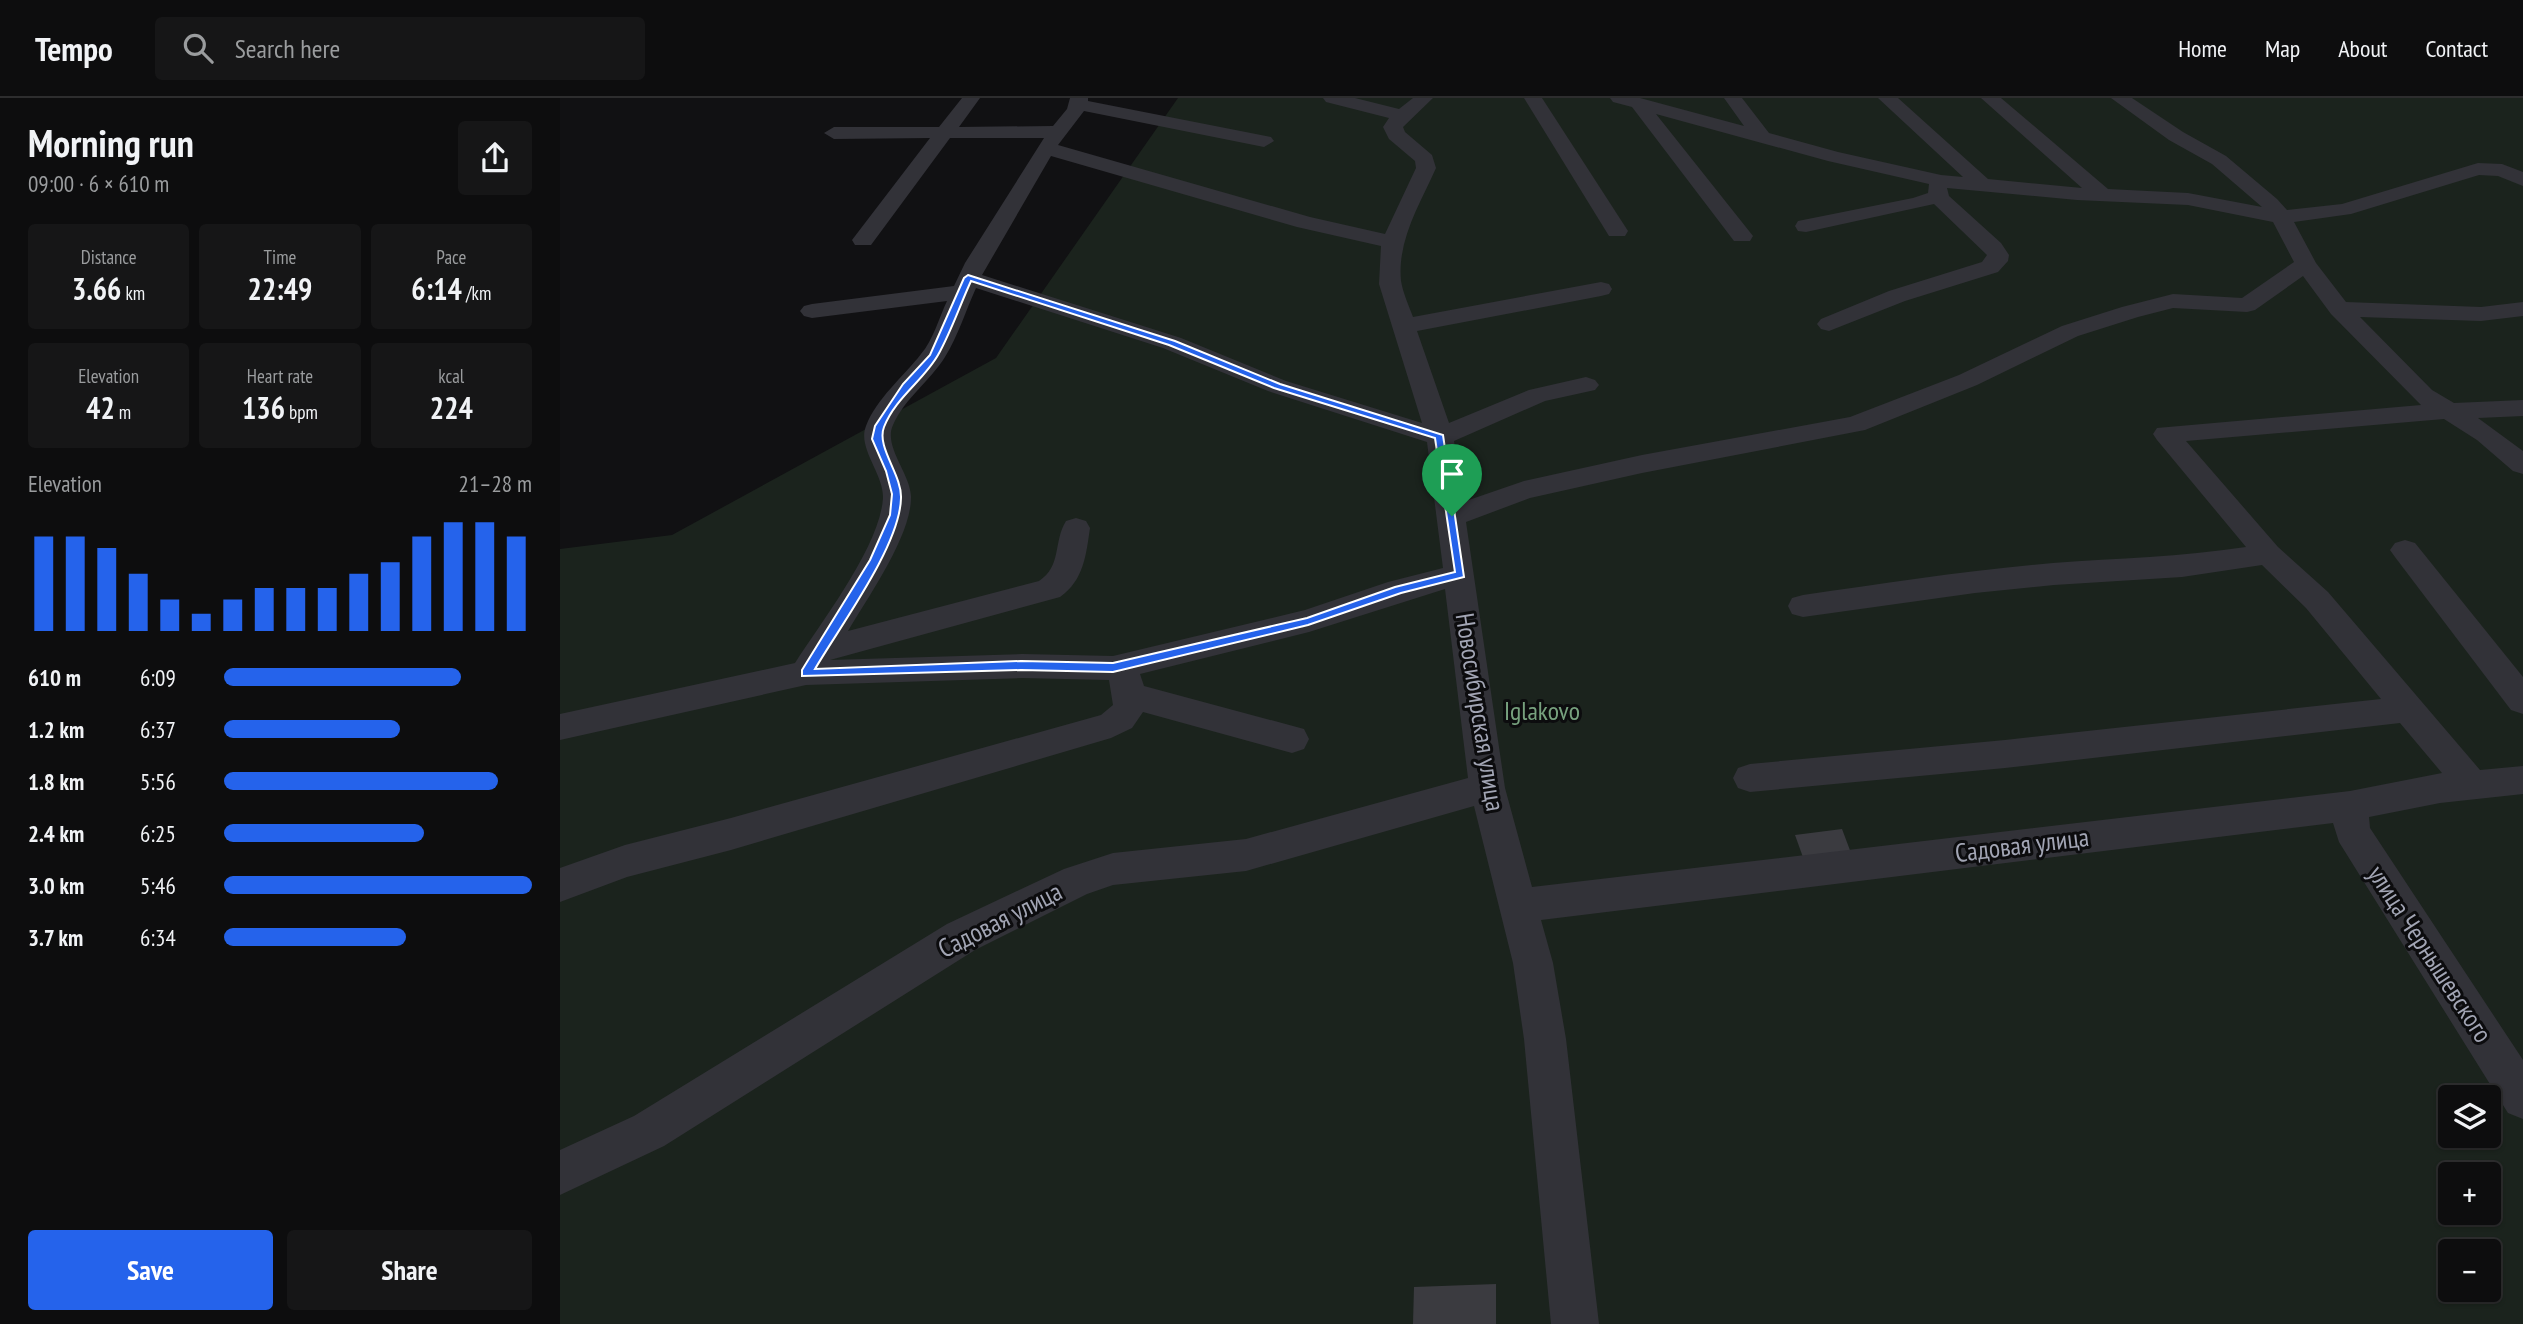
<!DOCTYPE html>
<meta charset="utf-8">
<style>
body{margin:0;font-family:"PT Sans Narrow",sans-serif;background:#161617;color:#f1f3f6;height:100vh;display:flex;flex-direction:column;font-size:26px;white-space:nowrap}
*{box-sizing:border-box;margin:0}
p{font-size:23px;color:#9a9c9e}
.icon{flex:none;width:38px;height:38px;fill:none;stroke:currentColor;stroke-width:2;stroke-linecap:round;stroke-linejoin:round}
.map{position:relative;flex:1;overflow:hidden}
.drawer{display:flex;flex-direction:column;background:#0d0d0e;width:560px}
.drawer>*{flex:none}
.fabs{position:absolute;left:1878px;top:987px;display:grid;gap:14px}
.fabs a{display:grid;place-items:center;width:63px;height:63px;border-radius:7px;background:#0d0d0e;box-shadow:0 2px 5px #0004,0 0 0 2px #2d2d2e;font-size:35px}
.pin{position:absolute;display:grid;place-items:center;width:60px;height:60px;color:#fff;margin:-72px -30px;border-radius:50% 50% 50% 0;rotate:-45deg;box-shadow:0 0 7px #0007}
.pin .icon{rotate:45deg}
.round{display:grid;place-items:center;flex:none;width:74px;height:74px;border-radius:7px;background:#161617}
.headline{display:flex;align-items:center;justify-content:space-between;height:119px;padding:0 28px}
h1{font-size:38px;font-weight:700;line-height:52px}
.stats{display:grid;grid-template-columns:repeat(3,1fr);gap:10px;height:119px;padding:7px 28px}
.stats div{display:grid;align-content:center;border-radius:7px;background:#161617;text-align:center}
.stats b{font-size:30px;font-weight:700}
.stats small{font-size:19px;font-weight:400}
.stats p{font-size:19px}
.chart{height:196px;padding:14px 28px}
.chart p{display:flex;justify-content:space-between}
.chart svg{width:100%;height:126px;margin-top:7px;stroke:#2563eb;stroke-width:6}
.button{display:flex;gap:14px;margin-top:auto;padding:14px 28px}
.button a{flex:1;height:80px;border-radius:7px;background:#2563eb;color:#fff;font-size:28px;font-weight:700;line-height:80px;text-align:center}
.button a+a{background:#161617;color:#f1f3f6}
ul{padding:0 28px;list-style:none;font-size:23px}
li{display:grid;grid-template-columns:112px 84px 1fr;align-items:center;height:52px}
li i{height:18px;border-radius:9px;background:#2563eb}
header{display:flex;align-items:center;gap:42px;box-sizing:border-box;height:98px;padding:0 35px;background:#0d0d0e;border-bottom:2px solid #2d2d2e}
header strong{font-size:33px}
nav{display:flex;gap:38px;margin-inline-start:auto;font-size:24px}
.search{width:490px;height:63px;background:#161617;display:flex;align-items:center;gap:18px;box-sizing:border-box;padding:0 24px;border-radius:7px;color:#9a9c9e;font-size:26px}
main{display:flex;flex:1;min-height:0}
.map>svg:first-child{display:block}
.green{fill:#1b231d;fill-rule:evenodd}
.building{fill:#3b3b40}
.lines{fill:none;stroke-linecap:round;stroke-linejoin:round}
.minor{fill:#323238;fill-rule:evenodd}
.route{fill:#2563eb;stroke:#fff;stroke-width:2;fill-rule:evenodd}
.labels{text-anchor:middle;stroke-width:6;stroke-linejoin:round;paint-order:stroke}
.park-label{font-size:26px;fill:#77a17e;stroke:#0c0c0e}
.street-label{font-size:26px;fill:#a2a5b4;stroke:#0c0c0e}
</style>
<header>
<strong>Tempo</strong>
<div class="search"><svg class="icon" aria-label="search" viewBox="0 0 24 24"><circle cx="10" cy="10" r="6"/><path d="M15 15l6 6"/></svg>Search here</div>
<nav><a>Home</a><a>Map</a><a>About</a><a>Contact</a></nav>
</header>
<main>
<section class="drawer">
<div class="headline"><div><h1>Morning run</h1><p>09:00 · 6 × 610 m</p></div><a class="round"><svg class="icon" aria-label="share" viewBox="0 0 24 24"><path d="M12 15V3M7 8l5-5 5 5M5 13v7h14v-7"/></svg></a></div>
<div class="stats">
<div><p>Distance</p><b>3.66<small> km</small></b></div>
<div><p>Time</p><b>22:49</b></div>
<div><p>Pace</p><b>6:14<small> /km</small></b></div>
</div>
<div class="stats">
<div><p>Elevation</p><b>42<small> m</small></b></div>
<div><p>Heart rate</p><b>136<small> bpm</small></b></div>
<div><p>kcal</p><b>224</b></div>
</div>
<div class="chart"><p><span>Elevation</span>21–28 m</p>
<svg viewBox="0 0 160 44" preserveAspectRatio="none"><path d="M5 44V11M15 44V11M25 44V15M35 44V24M45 44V33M55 44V38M65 44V33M75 44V29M85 44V29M95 44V29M105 44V24M115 44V20M125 44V11M135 44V6M145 44V6M155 44V11"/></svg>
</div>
<ul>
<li><b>610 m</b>6:09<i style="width:77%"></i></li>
<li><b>1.2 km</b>6:37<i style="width:57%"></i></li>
<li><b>1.8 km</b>5:56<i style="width:89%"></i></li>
<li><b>2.4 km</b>6:25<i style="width:65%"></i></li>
<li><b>3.0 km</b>5:46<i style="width:100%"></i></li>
<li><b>3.7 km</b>6:34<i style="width:59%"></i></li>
</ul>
<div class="button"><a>Save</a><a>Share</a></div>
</section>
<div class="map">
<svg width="1963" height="1226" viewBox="0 0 1963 1226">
<rect width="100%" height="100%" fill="#111113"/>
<!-- green -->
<path class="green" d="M 618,0 L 1963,0 L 1963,1226 L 0,1226 L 0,451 L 112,437 L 436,260 ZM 1890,999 L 1928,999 L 1928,1038 L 1890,1038 ZM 1890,1076 L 1928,1076 L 1928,1115 L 1890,1115 ZM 1890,1153 L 1928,1153 L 1928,1192 L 1890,1192 Z"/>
<!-- building -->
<g class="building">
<polygon points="1282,731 1291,755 1244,762 1235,737"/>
<polygon points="936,1186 936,1226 853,1226 854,1189"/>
</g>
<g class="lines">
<!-- minor -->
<g class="minor">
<path d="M 402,0 L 420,0 L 399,29 L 493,28 L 507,11 L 510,0 L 528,0 L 528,3 L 711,39 L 714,43 L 704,49 L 524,13 L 498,47 L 750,119 L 825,136 L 856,70 L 855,63 L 829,41 L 823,29 L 829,20 L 766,4 L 763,0 L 795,0 L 839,11 L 853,0 L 873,0 L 843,29 L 845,34 L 872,57 L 876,70 C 860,106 837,142 841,183 C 843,195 849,208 853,219 L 1041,184 L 1049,186 L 1052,191 L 1049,196 L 1041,198 L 857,233 L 889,325 L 969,292 L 1026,279 L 1035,282 L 1039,287 L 1035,292 L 985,303 L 894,343 L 903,404 L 964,383 L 1082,357 L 1290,319 L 1399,277 L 1502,228 L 1562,209 L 1613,196 L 1682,200 L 1734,164 L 1713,124 L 1628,107 L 1517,102 L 1387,90 L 1389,98 L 1441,145 L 1449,157 L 1448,163 L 1438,174 L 1345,203 L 1269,233 L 1261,231 L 1257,226 L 1261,221 L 1329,193 L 1422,164 L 1427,157 L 1374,106 L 1246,134 L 1238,133 L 1235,128 L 1238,123 L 1353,100 L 1368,95 L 1369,86 L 1268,63 L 1096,16 L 1193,138 L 1190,143 L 1174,143 L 1072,9 L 1053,4 L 1050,0 L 1080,0 L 1184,28 L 1164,0 L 1182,0 L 1209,35 L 1278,54 L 1381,77 L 1403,79 L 1318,0 L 1338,0 L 1428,81 L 1522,90 L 1421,0 L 1441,0 L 1548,91 L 1628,95 L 1702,109 L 1652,66 L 1609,42 L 1551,0 L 1572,0 L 1623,34 L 1666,58 L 1717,101 L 1727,112 L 1782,106 L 1918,65 L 1942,66 L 1963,74 L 1963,88 L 1938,78 L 1919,77 L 1791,116 L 1734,124 L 1756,165 L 1786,204 L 1921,209 L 1963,204 L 1963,218 L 1921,223 L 1800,219 L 1872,292 L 1894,305 L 1963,302 L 1963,318 L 1918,320 L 1963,353 L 1963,376 L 1953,373 L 1917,342 L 1884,321 L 1626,343 L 1718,449 L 1768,494 L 1920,672 L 1963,668 L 1963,696 L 1880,705 L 1809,719 L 1810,730 L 1963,962 L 1963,1021 L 1948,1015 L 1779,744 L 1773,725 L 981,822 L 993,865 L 1006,941 L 1039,1226 L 991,1226 L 964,941 L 953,865 L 914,708 L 686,773 L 553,787 L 527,796 L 415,852 L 104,1048 L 0,1097 L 0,1052 L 74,1018 L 387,826 L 504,771 L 553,755 L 686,741 L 908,680 L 885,491 L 749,534 L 580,576 L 584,588 L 744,631 L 749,641 L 744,651 L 732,655 L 583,614 L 572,630 L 551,640 L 171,752 L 67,779 L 0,804 L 0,770 L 65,747 L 171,720 L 541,617 L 553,607 L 549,582 L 462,580 L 246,587 L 0,642 L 0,616 L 235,565 C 262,523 320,448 323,400 C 324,376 297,350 306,328 C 316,301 344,278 361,256 C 373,242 379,220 387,203 L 252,220 L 244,218 L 240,213 L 244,208 L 252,206 L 394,188 L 405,165 L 484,40 L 390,40 L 311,147 L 295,147 L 292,142 L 370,40 L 274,41 L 264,35 L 274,29 L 379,29 ZM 491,58 L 737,129 L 821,148 L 819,186 L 862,325 L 726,283 L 621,240 L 422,177 ZM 1743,178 L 1771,216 L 1861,307 L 1597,330 L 1593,336 L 1597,342 L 1686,449 C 1620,459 1559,460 1493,465 C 1410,472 1326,485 1243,497 L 1232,500 L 1228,508 L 1232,516 L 1243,519 L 1415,495 L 1494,487 L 1622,479 L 1702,467 L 1746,510 L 1821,601 L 1445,642 L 1190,666 L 1178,670 L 1173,680 L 1178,690 L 1190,694 L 1445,670 L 1840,625 L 1882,675 L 1790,693 L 972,789 L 945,690 L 906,424 L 970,400 L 1082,375 L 1305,332 L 1417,287 L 1518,238 L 1578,219 L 1613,210 L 1687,214 L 1695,212 ZM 416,190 L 603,250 L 708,293 L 867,344 L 883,470 L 828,484 L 745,512 L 553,558 L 462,556 L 270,562 L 500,499 C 524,482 526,457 530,430 L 526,423 L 516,420 L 506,423 C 493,444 502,468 479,483 L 288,533 C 308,499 352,437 351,398 C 350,375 323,348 333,327 C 345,300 370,283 385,259 C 398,238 406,212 416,190 Z"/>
<polygon points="964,0 982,0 1068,133 1065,138 1049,138"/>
<polygon points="1845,442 1855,445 1963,579 1963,616 1951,612 1835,459 1830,452 1835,445"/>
</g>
</g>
<!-- route -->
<path class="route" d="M 408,177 L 615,243 L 720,286 L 883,337 L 904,479 L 841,495 L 748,527 L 553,574 L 461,572 L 242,578 L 242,572 L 310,462 L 330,417 L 332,396 L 326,373 L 312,341 L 315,328 L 343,286 L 370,257 L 404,180 ZM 411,183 L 609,247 L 714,290 L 875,340 L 895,474 L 835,489 L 747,520 L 553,565 L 461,563 L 255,571 C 280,528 340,448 341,400 C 342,377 316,349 324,329 C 335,300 364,282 378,257 C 391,234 400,207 411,183 Z"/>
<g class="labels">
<!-- park labels -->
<g class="park-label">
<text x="982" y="622">Iglakovo</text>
</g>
<!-- street labels -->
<g class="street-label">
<text transform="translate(920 614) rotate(81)" y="9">Новосибирская улица</text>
<text transform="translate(1462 747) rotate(-7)" y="9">Садовая улица</text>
<text transform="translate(440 822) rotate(-27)" y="9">Садовая улица</text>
<text transform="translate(1870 856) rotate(57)" y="9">улица Чернышевского</text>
</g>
</g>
</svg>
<div class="fabs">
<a><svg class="icon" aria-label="layers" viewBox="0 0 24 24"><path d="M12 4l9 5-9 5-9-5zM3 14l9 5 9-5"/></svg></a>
<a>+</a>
<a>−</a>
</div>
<div class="pin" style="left:892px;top:418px;background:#1e9e55"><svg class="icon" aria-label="arrive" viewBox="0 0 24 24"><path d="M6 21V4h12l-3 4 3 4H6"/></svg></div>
</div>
</main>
